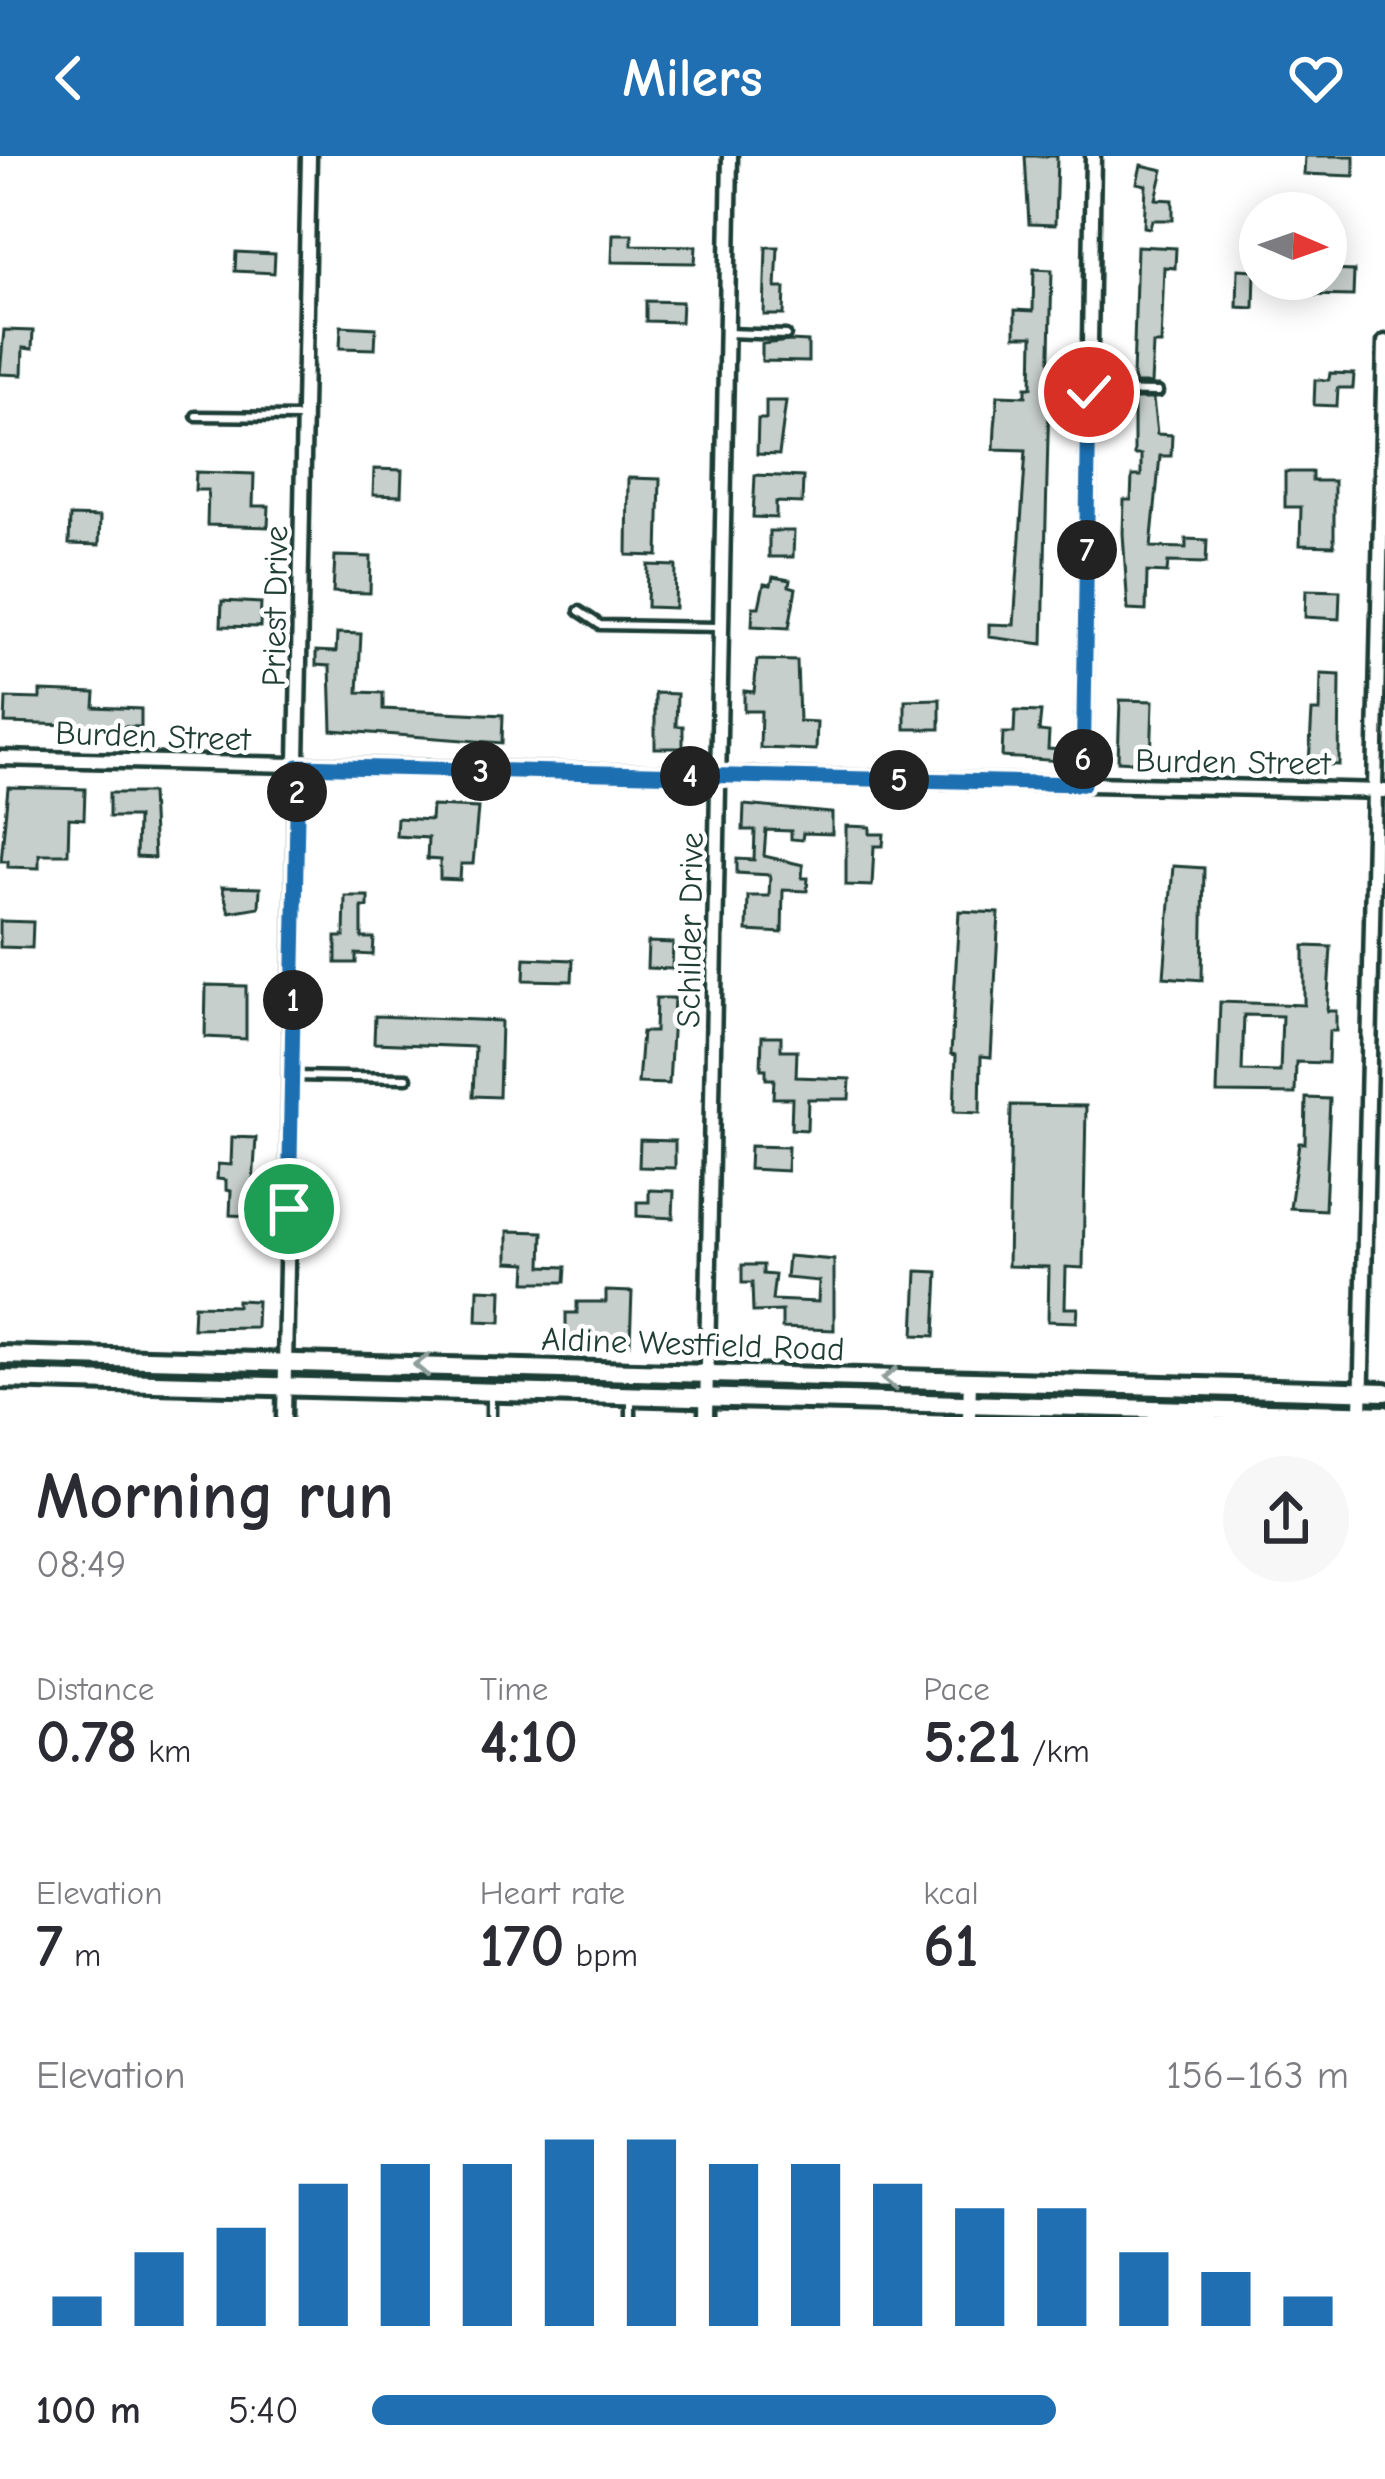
<!DOCTYPE html>
<meta charset="utf-8">
<style>
body{margin:0;font-family:"Comic Neue",sans-serif;background:#f7f7f7;color:#2b2b33;height:100vh;display:flex;flex-direction:column;font-size:45px;white-space:nowrap}
*{box-sizing:border-box;margin:0}
p{font-size:39px;color:#7c7c81}
.icon{flex:none;width:66px;height:66px;fill:none;stroke:currentColor;stroke-width:2;stroke-linecap:round;stroke-linejoin:round}
.map{position:relative;height:1261px;overflow:hidden}
.panel{display:flex;flex-direction:column;background:#fff;flex:1}
.panel>*{flex:none}
.needle{width:78px;rotate:92deg}
.fabs{position:absolute;left:1239px;top:36px;display:grid;gap:24px}
.fabs a{display:grid;place-items:center;width:108px;height:108px;border-radius:50%;background:#fff;box-shadow:0 6px 30px #0003;font-size:60px}
.pin{position:absolute;display:grid;place-items:center;width:102px;height:102px;color:#fff;margin:-51px;border:6px solid #fff;border-radius:50%;box-shadow:0 3px 12px #0007}
.km{position:absolute;width:60px;height:60px;margin:-30px;border-radius:50%;background:#222;color:#fff;font-size:33px;line-height:60px;text-align:center}
.round{display:grid;place-items:center;flex:none;width:126px;height:126px;border-radius:63px;background:#f7f7f7}
.headline{display:flex;align-items:center;justify-content:space-between;height:204px;padding:0 36px}
h1{font-size:66px;font-weight:800;line-height:90px}
.stats{display:grid;grid-template-columns:repeat(3,1fr);gap:18px;height:204px;padding:12px 36px}
.stats div{display:grid;align-content:center}
.stats b{font-size:60px;font-weight:800}
.stats small{font-size:33px;font-weight:400}
.stats p{font-size:33px}
.chart{height:336px;padding:24px 36px}
.chart p{display:flex;justify-content:space-between}
.chart svg{width:100%;height:216px;margin-top:12px;stroke:#1f6fb2;stroke-width:6}
ul{padding:0 36px;list-style:none;font-size:39px}
li{display:grid;grid-template-columns:192px 144px 1fr;align-items:center;height:90px}
li i{height:30px;border-radius:15px;background:#1f6fb2}
header{display:flex;justify-content:space-between;align-items:center;height:156px;padding:0 36px;background:#1f6fb2;color:#fff;font-size:54px;font-weight:800}
.map>svg:first-child{display:block}
.building{fill:#c7cfcc;stroke:#1f3d34;stroke-width:3;fill-rule:evenodd}
.lines{fill:none;stroke-linecap:round;stroke-linejoin:round}
.service-casing{stroke:#1f3d34;stroke-width:15}
.minor-casing{stroke:#1f3d34;stroke-width:21}
.secondary-casing{stroke:#1f3d34;stroke-width:26}
.service{stroke:#fff;stroke-width:6}
.minor{stroke:#fff;stroke-width:12}
.secondary{stroke:#fff;stroke-width:16}
.oneway{stroke:#8f9e9a}
.route-casing{stroke:#fff;stroke-width:24}
.route{stroke:#1f6fb2;stroke-width:15}
.labels{text-anchor:middle;stroke-width:9;stroke-linejoin:round;paint-order:stroke}
.street-label{font-size:33px;fill:#1f3d34;stroke:#fff}
</style>
<header><svg class="icon" aria-label="back" viewBox="0 0 24 24"><path d="M15 5l-7 7 7 7"/></svg>Milers<svg class="icon" aria-label="heart" viewBox="0 0 24 24"><path d="M12 20l-8-8c-3-5 5-10 8-4 3-6 11-1 8 4z"/></svg></header>
<div class="map">
<svg width="1385" height="1261" viewBox="0 0 1385 1261">
<rect width="100%" height="100%" fill="#fff"/>
<filter id="ink" filterUnits="userSpaceOnUse"><feTurbulence type="fractalNoise" baseFrequency=".00833" numOctaves="2"/><feDisplacementMap in="SourceGraphic" scale="24" xChannelSelector="R" yChannelSelector="G"/><feConvolveMatrix kernelMatrix="1 2 1 2 8 2 1 2 1" color-interpolation-filters="sRGB"/></filter>
<g filter="url(#ink)">
<!-- building -->
<g class="building">
<polygon points="1025,0 1057,0 1055,69 1029,68"/>
<polygon points="1305,0 1354,0 1354,20 1304,18"/>
<polygon points="1141,9 1163,14 1156,43 1173,44 1173,64 1152,64 1150,72 1144,71 1146,29 1137,27"/>
<polygon points="613,78 632,78 632,89 696,90 695,107 612,106"/>
<polygon points="1137,90 1176,92 1175,112 1164,111 1161,188 1153,188 1151,228 1135,228 1133,222"/>
<polygon points="766,91 778,91 776,132 785,132 784,159 764,159"/>
<polygon points="236,96 275,98 274,117 235,115"/>
<polygon points="1034,113 1052,114 1043,488 989,481 989,468 1014,469 1026,294 994,293 995,271 998,239 1026,240 1026,231 1032,231 1033,180 1015,180 1015,154 1033,155"/>
<polygon points="1238,113 1255,114 1254,152 1237,151"/>
<polygon points="1326,114 1354,115 1353,140 1305,139 1306,123 1326,123"/>
<polygon points="646,145 682,146 681,166 646,165"/>
<polygon points="341,170 376,172 375,193 340,192"/>
<polygon points="4,174 33,175 32,193 23,192 22,219 0,218"/>
<polygon points="790,185 808,186 808,206 762,205 762,188"/>
<polygon points="1330,217 1354,218 1353,232 1338,232 1337,250 1314,249 1315,224 1329,224"/>
<polygon points="1134,243 1153,243 1157,278 1172,279 1171,300 1160,300 1151,391 1186,392 1186,383 1207,384 1206,407 1168,406 1167,417 1147,416 1146,455 1128,454 1123,377 1124,344 1131,344 1132,320 1141,320 1141,299 1134,299"/>
<polygon points="766,245 786,245 779,299 757,298 758,263 766,263"/>
<polygon points="374,313 402,314 401,340 373,339"/>
<polygon points="196,316 254,318 253,350 269,350 268,371 207,369 208,334 195,334"/>
<polygon points="1285,316 1312,316 1312,325 1334,325 1334,390 1300,389 1301,351 1285,351"/>
<polygon points="755,319 803,321 802,347 776,346 776,362 753,361"/>
<polygon points="628,322 660,323 658,400 627,399"/>
<polygon points="70,360 100,361 99,389 69,388"/>
<polygon points="769,375 794,375 793,401 769,401"/>
<polygon points="335,400 371,401 370,437 333,436"/>
<polygon points="648,409 676,410 675,452 647,451"/>
<polygon points="773,421 790,424 789,430 796,432 789,472 752,470 753,451 759,451 764,428 771,429"/>
<polygon points="1306,434 1340,435 1339,463 1305,461"/>
<polygon points="222,445 261,447 260,471 221,470"/>
<polygon points="337,477 361,478 358,536 383,537 383,553 503,559 502,587 332,574 330,510 316,509 316,495 336,496"/>
<polygon points="757,504 797,505 799,565 817,566 816,594 760,592 761,555 744,555 744,535 754,536"/>
<polygon points="1321,518 1340,519 1339,609 1309,608 1312,555 1320,555"/>
<polygon points="40,535 95,537 94,551 141,553 141,571 5,567 6,542 40,543"/>
<polygon points="655,537 677,538 676,570 683,570 683,592 655,592"/>
<polygon points="940,543 940,573 905,573 905,544"/>
<polygon points="1120,544 1153,545 1151,607 1118,605"/>
<polygon points="1015,555 1041,556 1039,575 1049,576 1048,593 1061,594 1061,605 1002,601 1003,577 1014,577"/>
<polygon points="8,631 85,633 84,663 69,662 68,698 39,698 39,712 8,711 8,705 1,705"/>
<polygon points="109,637 151,637 154,702 136,701 137,661 109,661"/>
<polygon points="744,649 832,657 832,678 803,677 802,684 791,683 791,675 766,674 764,700 803,709 802,722 808,722 807,735 783,734 782,777 747,775 748,740 769,740 770,719 737,717 737,703 754,704 755,674 743,674"/>
<polygon points="432,650 478,652 473,708 461,708 460,724 440,723 440,704 427,703 428,682 396,680 397,662 431,664"/>
<polygon points="846,670 870,671 870,678 884,678 883,690 874,690 872,730 846,729"/>
<polygon points="1173,710 1204,712 1202,824 1164,821"/>
<polygon points="222,731 260,732 259,751 229,756"/>
<polygon points="345,740 368,740 368,751 362,751 362,782 374,782 373,799 356,798 356,807 336,807 336,781 344,781"/>
<polygon points="959,755 999,757 991,901 981,900 980,957 954,956 956,899 951,898"/>
<polygon points="0,765 33,766 32,792 0,791"/>
<polygon points="648,786 673,787 672,813 647,812"/>
<path d="M 1304,790 L 1331,791 L 1327,855 L 1336,855 L 1336,875 L 1329,875 L 1328,907 L 1296,906 L 1295,938 L 1217,937 L 1220,846 L 1304,849 ZM 1244,859 L 1282,860 L 1280,916 L 1242,915 Z"/>
<polygon points="525,802 573,804 572,825 524,824"/>
<polygon points="206,829 246,830 246,883 205,881"/>
<polygon points="656,842 674,842 669,928 638,927 642,876 655,876"/>
<polygon points="375,860 501,865 499,941 473,940 475,891 374,887"/>
<polygon points="762,880 781,880 781,894 797,894 796,921 850,923 849,943 808,943 807,974 791,973 792,942 773,942 774,923 766,923 766,913 761,913"/>
<polygon points="1306,942 1330,943 1325,1054 1290,1052 1299,987 1305,987"/>
<polygon points="1011,949 1086,950 1083,1112 1066,1111 1065,1152 1078,1152 1077,1166 1048,1165 1049,1111 1008,1110"/>
<polygon points="232,981 256,982 251,1060 230,1059 231,1035 226,1034 226,1024 217,1023 218,1008 231,1009"/>
<polygon points="640,984 675,985 675,1012 639,1011"/>
<polygon points="750,990 788,991 787,1015 749,1013"/>
<polygon points="649,1034 674,1035 673,1062 637,1060 637,1046 649,1046"/>
<polygon points="508,1075 543,1076 542,1110 566,1111 565,1126 526,1126 527,1107 508,1106"/>
<polygon points="788,1100 834,1104 834,1174 782,1172 782,1155 753,1156 752,1127 742,1127 742,1109 763,1109 763,1118 775,1119 772,1144 818,1146 819,1125 786,1122"/>
<polygon points="917,1115 938,1116 935,1180 914,1179"/>
<polygon points="478,1133 502,1134 501,1166 477,1165"/>
<polygon points="606,1135 632,1136 630,1188 566,1182 566,1157 577,1157 577,1146 606,1146"/>
<polygon points="237,1144 257,1145 256,1171 193,1172 194,1149 237,1150"/>
</g>
<g class="lines">
<defs>
<g id="service">
<polyline points="727,177 786,179"/>
<polyline points="1089,235 1158,236"/>
<polyline points="196,260 301,261"/>
<polyline points="579,455 600,469 718,471"/>
<polyline points="291,920 407,922"/>
<polyline points="491,1238 491,1261"/>
<polyline points="631,1261 631,1242"/>
</g>
<g id="minor">
<polyline points="0,602 1385,635"/>
<polyline points="1083,628 1093,0"/>
<polyline points="1361,1259 1385,186"/>
<polyline points="284,1261 309,0"/>
<polyline points="706,1261 730,0"/>
<polyline points="969,1261 970,1224"/>
</g>
<g id="secondary">
<polyline points="0,1199 1385,1236"/>
<polyline points="0,1223 1385,1259"/>
</g>
</defs>
<!-- service casing -->
<use href="#service" class="service-casing"/>
<!-- minor casing -->
<use href="#minor" class="minor-casing"/>
<!-- secondary casing -->
<use href="#secondary" class="secondary-casing"/>
<!-- service -->
<use href="#service" class="service"/>
<!-- minor -->
<use href="#minor" class="minor"/>
<!-- secondary -->
<use href="#secondary" class="secondary"/>
</g>
<!-- one-way arrows -->
<defs><path id="oneway-chevron" d="M-2-3.5L2.5 0L-2 3.5" fill="none" stroke-width="1.6" stroke-linecap="round" stroke-linejoin="round" transform="scale(3)"/></defs>
<g class="oneway">
<use href="#oneway-chevron" transform="translate(422 1209) rotate(-178)"/>
<use href="#oneway-chevron" transform="translate(890 1223) rotate(-179)"/>
</g>
</g>
<g class="lines" filter="url(#ink)">
<defs>
<polyline id="route" points="289,1053 298,610 1083,628 1089,236"/>
</defs>
<!-- route casing -->
<use href="#route" class="route-casing"/>
<!-- route -->
<use href="#route" class="route"/>
</g>
<g class="labels">
<!-- street labels -->
<g class="street-label">
<text transform="translate(274 450) rotate(-89)" y="12">Priest Drive</text>
<text transform="translate(153 579) rotate(2)" y="12">Burden Street</text>
<text transform="translate(1233 605) rotate(1)" y="12">Burden Street</text>
<text transform="translate(689 774) rotate(-89)" y="12">Schilder Drive</text>
<text transform="translate(693 1187) rotate(2)" y="12">Aldine Westfield Road</text>
</g>
</g>
</svg>
<div class="fabs">
<a><svg class="needle" viewBox="-14 -14 28 28"><path d="M0-13l5 13h-10z" fill="#e53935"/><path d="M0 13l5-13h-10z" fill="#7c7c81"/></svg></a>
</div>
<div class="pin" style="left:289px;top:1053px;background:#1e9e55"><svg class="icon" aria-label="arrive" viewBox="0 0 24 24"><path d="M6 21V4h12l-3 4 3 4H6"/></svg></div>
<div class="pin" style="left:1089px;top:236px;background:#d93025"><svg class="icon" aria-label="check" viewBox="0 0 24 24"><path d="M5 12l5 5 9-10"/></svg></div>
<b class="km" style="left:293px;top:844px">1</b>
<b class="km" style="left:297px;top:636px">2</b>
<b class="km" style="left:481px;top:615px">3</b>
<b class="km" style="left:690px;top:620px">4</b>
<b class="km" style="left:899px;top:624px">5</b>
<b class="km" style="left:1083px;top:603px">6</b>
<b class="km" style="left:1087px;top:394px">7</b>
</div>
<section class="panel">
<div class="headline"><div><h1>Morning run</h1><p>08:49</p></div><a class="round"><svg class="icon" aria-label="share" viewBox="0 0 24 24"><path d="M12 15V3M7 8l5-5 5 5M5 13v7h14v-7"/></svg></a></div>
<div class="stats">
<div><p>Distance</p><b>0.78<small> km</small></b></div>
<div><p>Time</p><b>4:10</b></div>
<div><p>Pace</p><b>5:21<small> /km</small></b></div>
</div>
<div class="stats">
<div><p>Elevation</p><b>7<small> m</small></b></div>
<div><p>Heart rate</p><b>170<small> bpm</small></b></div>
<div><p>kcal</p><b>61</b></div>
</div>
<div class="chart"><p><span>Elevation</span>156–163 m</p>
<svg viewBox="0 0 160 44" preserveAspectRatio="none"><path d="M5 44V38M15 44V29M25 44V24M35 44V15M45 44V11M55 44V11M65 44V6M75 44V6M85 44V11M95 44V11M105 44V15M115 44V20M125 44V20M135 44V29M145 44V33M155 44V38"/></svg>
</div>
<ul>
<li><b>100 m</b>5:40<i style="width:70%"></i></li>
</ul>
</section>
